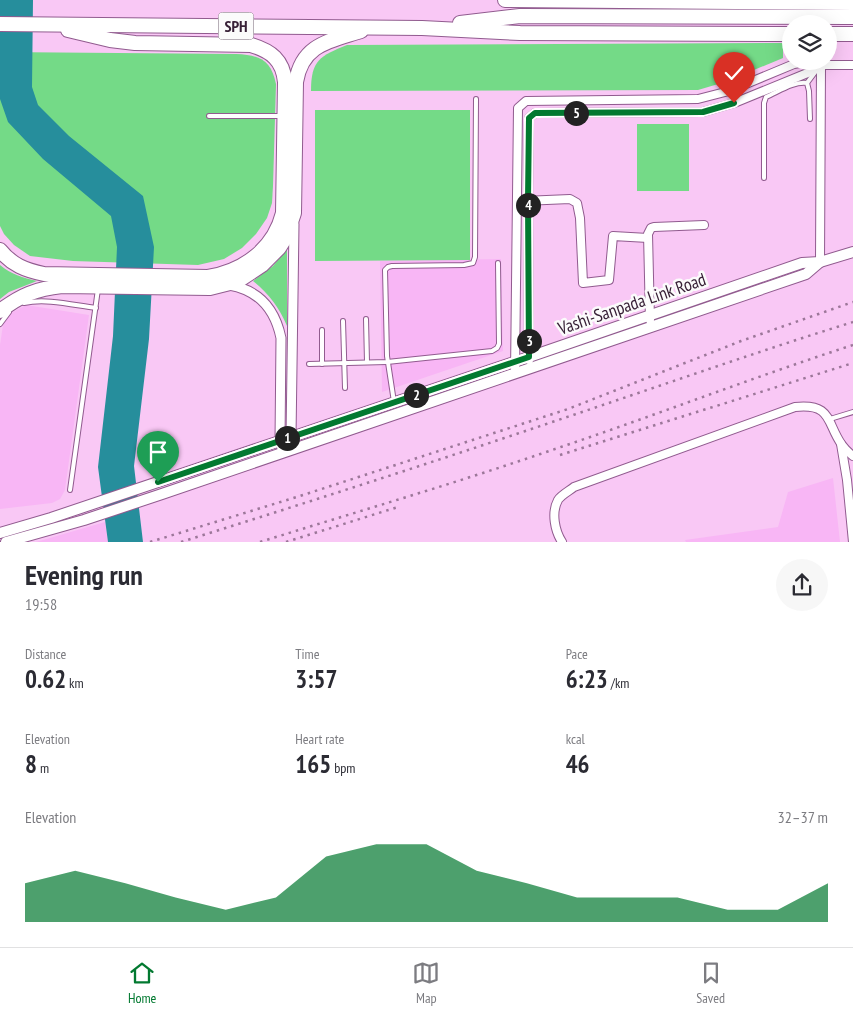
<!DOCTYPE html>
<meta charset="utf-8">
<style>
body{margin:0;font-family:"PT Sans Narrow",sans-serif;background:#f7f7f7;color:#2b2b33;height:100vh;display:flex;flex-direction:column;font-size:19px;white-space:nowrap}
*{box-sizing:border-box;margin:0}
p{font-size:16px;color:#7c7c81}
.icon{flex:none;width:28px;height:28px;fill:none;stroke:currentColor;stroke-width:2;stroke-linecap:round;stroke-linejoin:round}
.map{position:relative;height:542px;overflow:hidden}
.sheet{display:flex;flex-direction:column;background:#fff;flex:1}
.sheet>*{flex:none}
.buttons{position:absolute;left:782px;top:15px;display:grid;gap:10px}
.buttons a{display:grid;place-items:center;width:55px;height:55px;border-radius:50%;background:#fff;box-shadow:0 5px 20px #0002;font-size:25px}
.pin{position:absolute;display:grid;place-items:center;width:42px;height:42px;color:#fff;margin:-51px -21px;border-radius:50% 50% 50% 0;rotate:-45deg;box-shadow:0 0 5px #0007}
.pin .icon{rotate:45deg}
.km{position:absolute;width:25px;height:25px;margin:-12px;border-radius:50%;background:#222;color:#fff;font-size:14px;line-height:25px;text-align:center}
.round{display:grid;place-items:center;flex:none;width:52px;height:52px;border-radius:26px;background:#f7f7f7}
.headline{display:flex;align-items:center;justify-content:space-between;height:85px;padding:0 25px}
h1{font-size:28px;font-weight:800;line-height:38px}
.metrics{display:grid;grid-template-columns:repeat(3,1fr);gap:8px;height:85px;padding:5px 25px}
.metrics div{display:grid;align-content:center}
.metrics b{font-size:25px;font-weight:800}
.metrics small{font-size:14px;font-weight:400}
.metrics p{font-size:14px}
.chart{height:140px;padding:10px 25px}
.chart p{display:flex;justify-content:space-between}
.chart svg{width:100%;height:90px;margin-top:5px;fill:#027930;opacity:.7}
.tab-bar{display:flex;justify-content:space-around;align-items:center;height:70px;border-top:1px solid #e1e1e2;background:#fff;font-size:14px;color:#7c7c81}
.tab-bar a{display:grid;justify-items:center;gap:2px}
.tab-bar .current{color:#027930}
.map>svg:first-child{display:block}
.built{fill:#f8b6f5}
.green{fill:#74da87}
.water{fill:#268e9c}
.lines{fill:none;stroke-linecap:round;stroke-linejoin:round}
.service-casing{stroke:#915b8f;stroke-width:6}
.minor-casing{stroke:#915b8f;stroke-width:10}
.tertiary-casing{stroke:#915b8f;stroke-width:11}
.secondary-casing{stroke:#915b8f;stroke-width:12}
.motorway-casing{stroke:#915b8f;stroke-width:16}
.service{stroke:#fff;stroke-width:4}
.minor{stroke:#fff;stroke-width:8}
.tertiary{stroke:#fff;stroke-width:9}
.secondary{stroke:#fff;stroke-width:10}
.motorway{stroke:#fff;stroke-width:14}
.rail{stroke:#9c7799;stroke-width:2.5;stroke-dasharray:2.5 5;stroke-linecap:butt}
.route-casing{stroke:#fff;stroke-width:10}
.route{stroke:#027930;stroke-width:6}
.labels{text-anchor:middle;stroke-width:5;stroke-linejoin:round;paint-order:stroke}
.shield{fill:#fbfbfb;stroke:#726272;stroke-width:1}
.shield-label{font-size:16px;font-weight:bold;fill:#382137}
.street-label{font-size:18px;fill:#382137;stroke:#fbfbfb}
</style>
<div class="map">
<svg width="853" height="542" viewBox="0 0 853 542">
<rect width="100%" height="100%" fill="#f9c8f5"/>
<!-- built -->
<g class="built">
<polygon points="501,259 503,351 382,392 380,261"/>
<polygon points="26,305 89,315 65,490 60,499 52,503 0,509 0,345 3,325 11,313"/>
<polygon points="833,478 840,542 686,542 685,540 778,527 788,492"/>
<polygon points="105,522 108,542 36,542"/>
</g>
<!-- green -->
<g class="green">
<path d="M 783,43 L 783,58 L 725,82 L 698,90 L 311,91 C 311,60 320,56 347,45 Z"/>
<path d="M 0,52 L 236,54 C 260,55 271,60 276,84 L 273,186 L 272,203 L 267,218 L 256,234 L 242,248 L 224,259 L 198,265 L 73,261 L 30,256 L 14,245 L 4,234 L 0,226 Z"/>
<polygon points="315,110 470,110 470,260 315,261"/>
<rect x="637" y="124" width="52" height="67"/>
<path d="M 287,249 L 287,326 C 279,307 269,294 253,281 L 273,266 Z"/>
<path d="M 0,265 C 11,274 23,278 37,281 L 9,292 L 0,299 Z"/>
</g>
<!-- water -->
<polygon class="water" points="0,0 33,0 32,87 38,105 69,136 143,196 154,247 149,339 134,466 143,542 108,542 98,467 113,336 117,247 111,216 43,159 8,122 0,99"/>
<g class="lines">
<defs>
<g id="service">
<polyline points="807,83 816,71"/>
<polyline points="209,116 281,116"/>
<path d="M 764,178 L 764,103 L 766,97 C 778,92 794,81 807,83 L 809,91 L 810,119"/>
<path d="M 24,303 C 46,298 73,305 96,308"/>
<polyline points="366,319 367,362"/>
<polyline points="343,321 345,388"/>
<polyline points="0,324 9,312"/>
<polyline points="322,330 322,364"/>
<polyline points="309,364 387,362 492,351 497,348 499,344 498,263"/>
<polyline points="394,402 387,356 385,270 388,267 392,266 464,265 473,263 475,257 476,99"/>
<polyline points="830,419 853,412"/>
<polyline points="70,490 98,289"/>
</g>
<g id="minor">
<polyline points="523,201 570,199 577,203 580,218 583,283 609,280 613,236 648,238"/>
<polyline points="820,262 821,65"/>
<polyline points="650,320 648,234 651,228 654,227 704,225"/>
<polyline points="529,360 528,201 529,118 535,113 703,112 734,103 810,72 821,65"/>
<polyline points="515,373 518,108 526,101 698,99 729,91 794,64 805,62 821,65 853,65"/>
<polyline points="841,444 847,480 853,542"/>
<path d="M 562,542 C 555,531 551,513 558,500 C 561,495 569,491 574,487 L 795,407 C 833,403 826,423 842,445 C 845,449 849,453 853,456"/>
</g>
<g id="tertiary">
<path d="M 229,285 C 259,290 275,309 281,338 L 280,441 L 283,452"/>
<polyline points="294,449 291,437 294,224"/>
</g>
<g id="secondary">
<polyline points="0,533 51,518 529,357 802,263 820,262 853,252"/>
<polyline points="6,542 84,520 162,494 806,274 820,262"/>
</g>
<g id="motorway">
<polyline points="505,0 853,3"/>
<polyline points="460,23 520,16 853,17"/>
<polyline points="0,24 422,28 520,33 791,34"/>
<polyline points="829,34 853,34"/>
<path d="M 0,250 C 12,265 25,270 44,274 L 208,277 C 244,271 274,249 283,213 L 285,82 C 283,60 271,51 251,45 L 135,43 L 110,40 L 68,30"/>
<path d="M 0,311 C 21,295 36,289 62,286 L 210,288 L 238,281 L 262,265 L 279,248 L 286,237 L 294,213 L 296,82 C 302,44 330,41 361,31"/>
</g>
</defs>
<!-- service casing -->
<use href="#service" class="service-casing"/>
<!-- minor casing -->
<use href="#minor" class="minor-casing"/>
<!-- tertiary casing -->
<use href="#tertiary" class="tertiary-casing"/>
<!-- secondary casing -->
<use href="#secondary" class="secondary-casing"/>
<!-- motorway casing -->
<use href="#motorway" class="motorway-casing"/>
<!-- service -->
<use href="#service" class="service"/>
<!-- minor -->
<use href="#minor" class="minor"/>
<!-- tertiary -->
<use href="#tertiary" class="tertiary"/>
<!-- secondary -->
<use href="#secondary" class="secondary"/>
<!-- motorway -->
<use href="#motorway" class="motorway"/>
<!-- rail -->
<g class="rail">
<polyline points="560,455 853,363"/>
<polyline points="150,542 300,496 568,409 741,341 853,302"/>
<path d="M 181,542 C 312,501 443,459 573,415 C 666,384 759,351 853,322"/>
<path d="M 260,542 C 356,512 453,484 549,451 C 651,417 751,378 853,345"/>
<polyline points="286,542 398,507"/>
</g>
</g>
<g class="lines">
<defs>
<polyline id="route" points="158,482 529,357 528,200 529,118 535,113 703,112 734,103"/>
</defs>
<!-- route casing -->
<use href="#route" class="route-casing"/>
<!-- route -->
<use href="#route" class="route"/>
</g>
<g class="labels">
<!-- shield labels -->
<rect class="shield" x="218.5" y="12.5" width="35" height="27" rx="4"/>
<g class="shield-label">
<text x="236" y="32">SPH</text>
</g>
<!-- street labels -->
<g class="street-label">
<text transform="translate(632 304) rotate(-19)" y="6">Vashi-Sanpada Link Road</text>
</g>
</g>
</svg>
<div class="buttons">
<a><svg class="icon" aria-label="layers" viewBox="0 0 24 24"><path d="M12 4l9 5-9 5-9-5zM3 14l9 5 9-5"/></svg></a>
</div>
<div class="pin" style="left:158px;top:482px;background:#1e9e55"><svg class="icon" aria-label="arrive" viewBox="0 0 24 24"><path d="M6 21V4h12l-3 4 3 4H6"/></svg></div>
<div class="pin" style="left:734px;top:103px;background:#d93025"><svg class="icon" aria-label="check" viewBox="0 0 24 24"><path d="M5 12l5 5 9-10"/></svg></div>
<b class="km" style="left:287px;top:438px">1</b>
<b class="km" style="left:416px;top:395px">2</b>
<b class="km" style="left:529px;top:341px">3</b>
<b class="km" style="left:528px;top:205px">4</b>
<b class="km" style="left:576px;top:113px">5</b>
</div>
<section class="sheet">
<div class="headline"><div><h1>Evening run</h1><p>19:58</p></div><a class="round"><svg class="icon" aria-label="share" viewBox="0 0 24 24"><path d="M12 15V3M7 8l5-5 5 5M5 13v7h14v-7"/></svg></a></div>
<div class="metrics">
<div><p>Distance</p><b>0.62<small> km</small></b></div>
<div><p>Time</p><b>3:57</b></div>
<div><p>Pace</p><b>6:23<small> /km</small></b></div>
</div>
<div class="metrics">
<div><p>Elevation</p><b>8<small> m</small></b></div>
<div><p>Heart rate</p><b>165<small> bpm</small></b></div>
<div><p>kcal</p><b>46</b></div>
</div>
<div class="chart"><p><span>Elevation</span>32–37 m</p>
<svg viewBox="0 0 160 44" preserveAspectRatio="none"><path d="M0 44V25L10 19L20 25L30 32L40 38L50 32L60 12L70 6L80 6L90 19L100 25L110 32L120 32L130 32L140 38L150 38L160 25V44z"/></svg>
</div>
</section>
<nav class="tab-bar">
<a class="current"><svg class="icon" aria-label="home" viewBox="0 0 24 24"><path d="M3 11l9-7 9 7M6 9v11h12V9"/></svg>Home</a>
<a><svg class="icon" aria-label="map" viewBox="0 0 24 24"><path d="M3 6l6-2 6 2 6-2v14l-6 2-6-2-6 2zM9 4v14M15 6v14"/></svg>Map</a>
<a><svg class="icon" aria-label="saved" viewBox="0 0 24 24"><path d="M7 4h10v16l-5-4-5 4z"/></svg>Saved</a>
</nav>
